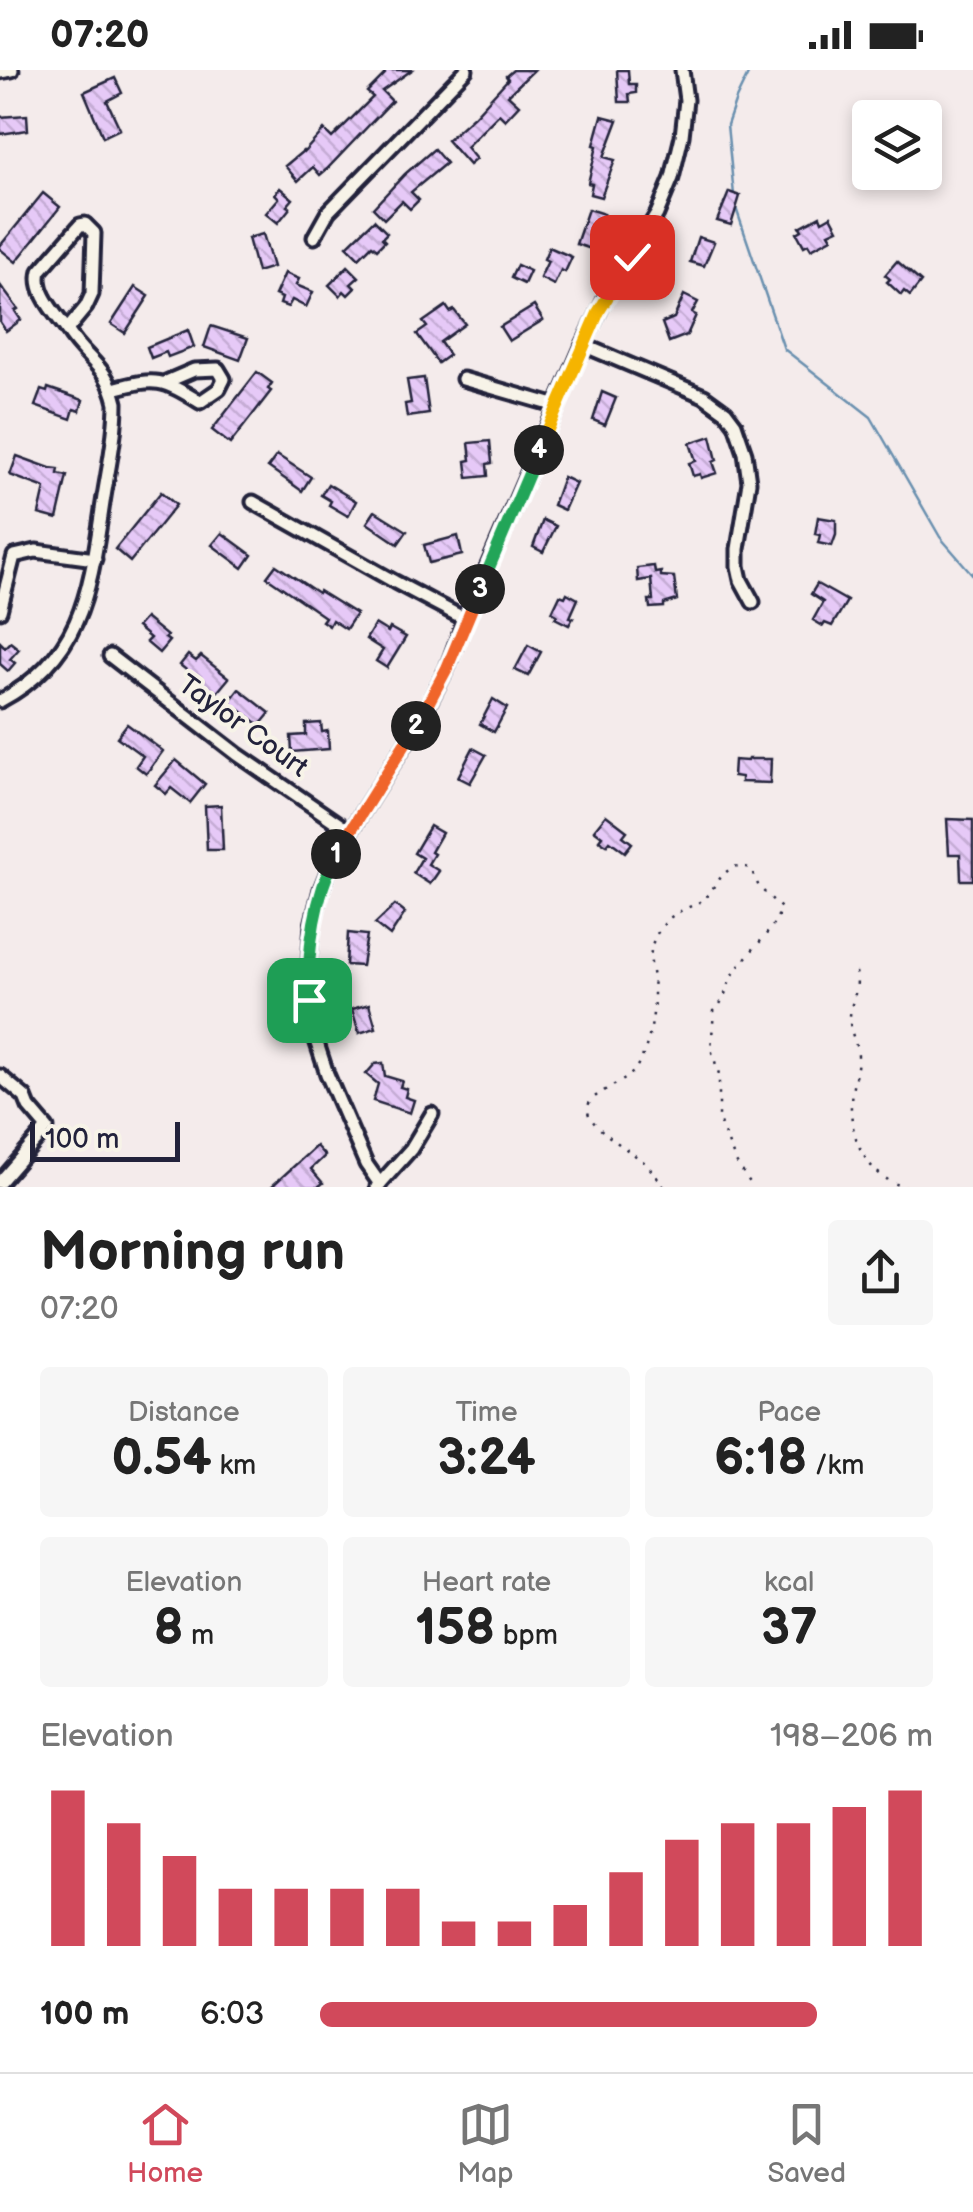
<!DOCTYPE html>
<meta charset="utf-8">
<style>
body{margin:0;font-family:"Balsamiq Sans",sans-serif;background:#f6f6f6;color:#222;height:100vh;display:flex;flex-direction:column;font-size:38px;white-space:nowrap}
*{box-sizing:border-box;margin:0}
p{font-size:32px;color:#767676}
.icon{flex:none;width:55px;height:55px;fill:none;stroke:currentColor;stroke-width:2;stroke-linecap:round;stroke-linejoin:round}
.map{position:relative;height:1117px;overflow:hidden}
.details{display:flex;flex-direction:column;background:#fff;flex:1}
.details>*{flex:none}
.controls{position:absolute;left:852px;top:30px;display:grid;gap:20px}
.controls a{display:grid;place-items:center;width:90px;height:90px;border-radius:10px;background:#fff;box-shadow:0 5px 15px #0003;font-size:50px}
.scale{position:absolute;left:30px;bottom:25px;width:150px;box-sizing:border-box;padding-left:10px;border:5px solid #22223b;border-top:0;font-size:28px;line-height:35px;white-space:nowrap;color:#22223b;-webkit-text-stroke:8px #f7f3e8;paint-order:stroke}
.pin{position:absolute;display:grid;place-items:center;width:85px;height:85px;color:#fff;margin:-42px;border-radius:20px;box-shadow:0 5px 15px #0006}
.km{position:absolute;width:50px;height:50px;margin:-25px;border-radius:50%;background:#222;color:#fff;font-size:28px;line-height:50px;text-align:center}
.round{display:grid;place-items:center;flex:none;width:105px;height:105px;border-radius:10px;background:#f6f6f6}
.headline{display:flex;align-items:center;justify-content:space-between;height:170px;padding:0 40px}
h1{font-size:55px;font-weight:700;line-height:75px}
.metrics{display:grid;grid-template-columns:repeat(3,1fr);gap:15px;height:170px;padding:10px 40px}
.metrics div{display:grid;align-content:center;border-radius:10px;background:#f6f6f6;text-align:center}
.metrics b{font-size:50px;font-weight:700}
.metrics small{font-size:28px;font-weight:400}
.metrics p{font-size:28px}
.chart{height:280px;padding:20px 40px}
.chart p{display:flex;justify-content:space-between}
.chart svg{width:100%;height:180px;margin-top:10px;stroke:#d1495b;stroke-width:6}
ul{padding:0 40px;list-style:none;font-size:32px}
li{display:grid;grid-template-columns:160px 120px 1fr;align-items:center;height:75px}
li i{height:25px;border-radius:12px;background:#d1495b}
.status{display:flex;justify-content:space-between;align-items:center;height:70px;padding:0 50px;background:#fff;direction:ltr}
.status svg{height:28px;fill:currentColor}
.dock{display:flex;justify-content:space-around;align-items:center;height:140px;border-top:2px solid #e0e0e0;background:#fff;font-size:28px;color:#767676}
.dock a{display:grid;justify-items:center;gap:5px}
.dock .on{color:#d1495b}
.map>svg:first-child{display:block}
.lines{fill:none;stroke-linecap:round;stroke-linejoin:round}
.stream{stroke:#6a90af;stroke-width:2.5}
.building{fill:url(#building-back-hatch);stroke:#22223b;stroke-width:2.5}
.minor-casing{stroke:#22223b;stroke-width:19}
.path{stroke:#22223b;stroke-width:2.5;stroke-dasharray:2.5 8;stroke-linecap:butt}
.minor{stroke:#f7f3e8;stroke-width:11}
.split-1-casing{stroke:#fff;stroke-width:20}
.split-2-casing{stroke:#fff;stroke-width:20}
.split-3-casing{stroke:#fff;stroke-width:20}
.split-4-casing{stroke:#fff;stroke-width:20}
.split-5-casing{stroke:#fff;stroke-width:20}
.split-6-casing{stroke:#fff;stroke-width:20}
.split-1{stroke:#22a559;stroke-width:12}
.split-2{stroke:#f0652b;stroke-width:12}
.split-3{stroke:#f0652b;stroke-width:12}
.split-4{stroke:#22a559;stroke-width:12}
.split-5{stroke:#f5b400;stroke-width:12}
.split-6{stroke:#f5b400;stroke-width:12}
.labels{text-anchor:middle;stroke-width:8;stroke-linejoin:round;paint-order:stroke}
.street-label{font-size:28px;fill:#22223b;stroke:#f7f3e8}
</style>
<div class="status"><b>07:20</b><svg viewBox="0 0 49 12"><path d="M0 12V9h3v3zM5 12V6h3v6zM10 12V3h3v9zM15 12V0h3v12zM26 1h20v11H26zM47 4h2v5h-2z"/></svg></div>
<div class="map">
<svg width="973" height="1117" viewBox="0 0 973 1117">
<defs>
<pattern id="building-back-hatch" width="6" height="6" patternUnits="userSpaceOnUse" patternTransform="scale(2.5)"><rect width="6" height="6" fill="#e6c9f7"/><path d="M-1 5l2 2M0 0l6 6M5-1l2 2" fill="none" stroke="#c5acd5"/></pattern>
</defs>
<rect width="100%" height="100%" fill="#f4ebeb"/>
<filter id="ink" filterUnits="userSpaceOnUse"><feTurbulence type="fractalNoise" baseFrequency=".01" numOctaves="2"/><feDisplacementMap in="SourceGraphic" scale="20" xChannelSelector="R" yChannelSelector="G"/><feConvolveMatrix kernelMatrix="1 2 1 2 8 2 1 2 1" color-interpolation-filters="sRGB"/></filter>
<g filter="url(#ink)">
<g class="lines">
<!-- stream -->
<g class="stream">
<polyline points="734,125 727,55 736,29 750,0"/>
<polyline points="736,138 784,279 871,347 940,467 973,505"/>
</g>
</g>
<!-- building -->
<g class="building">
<polygon points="382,0 412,0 382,21 392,31 327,99 320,105 313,97 298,111 285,96 303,81 304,82 324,60 332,68 373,27 367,22 385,4"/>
<polygon points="513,0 534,0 508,25 519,35 505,50 499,44 466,77 476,89 469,95 447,70 474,46 508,9 506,6"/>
<polygon points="617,0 628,0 629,14 636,14 636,23 629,24 630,32 619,32"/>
<polygon points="115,8 122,23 107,31 120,59 103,67 84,22"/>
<polygon points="27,45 28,60 0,64 0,47"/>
<polygon points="602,46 618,50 604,87 615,90 601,127 590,124 592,114 588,113 597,76 594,75"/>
<polygon points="434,79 446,93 411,122 419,130 410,139 402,131 384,149 373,138 405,104"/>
<polygon points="280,118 293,129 287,136 290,138 278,153 266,143 279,128 275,124"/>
<polygon points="729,122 740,126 731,155 717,151"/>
<polygon points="43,123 60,137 16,192 0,179 0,176"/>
<polygon points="588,139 604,144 591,179 576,174"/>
<polygon points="820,146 822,151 831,146 838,159 829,163 832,168 811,179 808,174 804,176 797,163 802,160 800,157"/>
<polygon points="374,150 387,163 382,168 385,171 377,179 372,175 359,188 347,176"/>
<polygon points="263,164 273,197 257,202 248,168"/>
<polygon points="698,167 714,172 704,196 690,192"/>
<polygon points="549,177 572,187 565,202 561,200 554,215 540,208 548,191 544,189"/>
<polygon points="897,191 921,212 910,226 904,221 901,225 887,212 890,209 885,205"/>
<polygon points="517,195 530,201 524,214 511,208"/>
<polygon points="348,196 359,207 351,214 355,218 348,225 344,221 340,226 329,215"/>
<polygon points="285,203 299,209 296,215 313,222 306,237 292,230 288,237 280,234 282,228 275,225"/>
<polygon points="0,215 18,239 15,241 21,250 6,261 0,252"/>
<polygon points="135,217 149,226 125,263 111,254"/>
<polygon points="684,225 698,232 692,243 696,245 687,265 669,272 662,253 674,248"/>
<polygon points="446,236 450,242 454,240 465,254 440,272 449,285 438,293 417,264 427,257 423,252"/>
<polygon points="534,236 543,250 509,271 500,257"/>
<polygon points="211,256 248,268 240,290 204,277"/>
<polygon points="188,260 194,277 168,287 166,282 151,288 147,277"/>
<polygon points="257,302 272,313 268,319 271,321 230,374 212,360"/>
<polygon points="424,308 429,344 407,347 405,334 411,333 407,310"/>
<polygon points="48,318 83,330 80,341 74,339 71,349 35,336 41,320 47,322"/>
<polygon points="602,322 616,328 605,355 593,350"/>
<polygon points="711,366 717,390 713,392 717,403 701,408 700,404 693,406 689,393 696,391 690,373"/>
<polygon points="490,371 492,393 487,394 488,406 468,408 466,391 471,390 469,373"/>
<polygon points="277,385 311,407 302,421 268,397"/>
<polygon points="17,386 50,398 59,399 58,404 67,406 57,449 39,444 45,418 10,405"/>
<polygon points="563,407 576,413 564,440 553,435"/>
<polygon points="328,414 356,431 348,446 329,435 331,431 321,425"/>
<polygon points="161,422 176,435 130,492 115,479"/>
<polygon points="375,441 407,461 398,474 367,453"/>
<polygon points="818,447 836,450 836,465 832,476 818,473 820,465 815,464"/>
<polygon points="543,450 556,456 543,482 533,477"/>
<polygon points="222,463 252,485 243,498 212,475"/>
<polygon points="458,466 462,485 429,493 424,475"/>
<polygon points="276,495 318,523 319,521 356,544 346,559 332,550 329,556 322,551 325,547 267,507"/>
<polygon points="654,496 655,503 661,502 661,506 674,507 677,530 664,534 664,537 650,538 649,530 653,530 651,509 638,511 637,498"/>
<polygon points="817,514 847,531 832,556 825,553 823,556 813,550 823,532 811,524"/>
<polygon points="567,523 578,529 570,547 573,548 569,555 555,548 557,545 552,542 560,525 565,527"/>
<polygon points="145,548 167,566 165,568 169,571 159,583 146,572 150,568 137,557"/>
<polygon points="375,554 388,562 390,558 406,567 387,598 376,591 383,580 366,569"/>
<polygon points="0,572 5,577 10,572 19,579 10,589 15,593 8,601 0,594"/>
<polygon points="528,575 541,582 528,606 515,600"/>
<polygon points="188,585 196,591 201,586 229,608 214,626 202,616 204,614 180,595"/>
<polygon points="239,619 270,643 260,655 229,632"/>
<polygon points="493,629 507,638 494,662 480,654"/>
<polygon points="321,653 322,662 328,661 329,679 292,682 291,666 306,665 306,654"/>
<polygon points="127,654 163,681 146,704 136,696 143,686 117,667"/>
<polygon points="473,678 486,685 470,713 458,707"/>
<polygon points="748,689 771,689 770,713 741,712 741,707 733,706 734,690 747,691"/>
<polygon points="176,690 205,714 190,733 171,718 166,724 155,715"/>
<polygon points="221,735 223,780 207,780 205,736"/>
<polygon points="606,745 627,761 623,766 632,773 625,782 610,771 607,775 599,770 602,766 594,760"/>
<polygon points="947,749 973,750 973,810 961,810 960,784 949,784"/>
<polygon points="430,756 442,763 431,782 434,784 428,794 439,801 430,814 413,803 422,788 414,783"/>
<polygon points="395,835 405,843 390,866 375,854"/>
<polygon points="348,863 367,865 362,896 346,895"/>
<polygon points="369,934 376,958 359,963 352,939"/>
<polygon points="383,993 385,1006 402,1011 400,1017 407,1019 405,1027 414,1030 410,1043 373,1031 378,1014 366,1004 375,994"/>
<polygon points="316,1076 325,1086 311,1099 323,1113 318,1117 271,1117"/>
</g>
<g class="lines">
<defs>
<g id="minor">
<polyline points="0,2 12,0"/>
<path d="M 85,154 L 94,163 L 92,224 L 86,237 L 67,260 C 56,244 34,222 40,201 L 80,155 Z"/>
<polyline points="314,167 328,142 466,0"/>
<polyline points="583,275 704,326 726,342 735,354 745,383 749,412 738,479 738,496 741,510 753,532"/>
<polyline points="463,309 557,336"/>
<path d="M 113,319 C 157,307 162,309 200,332 L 219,319 L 224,309 L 218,299 L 194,300 L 166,312"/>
<polyline points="253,432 395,512 465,549"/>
<polyline points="0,541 14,486 36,481 95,489"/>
<polyline points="110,586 237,684 349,761"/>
<path d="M 0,631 C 84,586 90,518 103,433 C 108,400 116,366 116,333 C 107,294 86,291 67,260"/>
<polyline points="0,1006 25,1027 29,1037 47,1058 0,1112"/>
<polyline points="380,1114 366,1094 327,1004 314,964 309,930 308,905 312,855 321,819 334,787 419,652 447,598 465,549 583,275 606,227 657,144 672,108 682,66 686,30 682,0"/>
<polyline points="377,1117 411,1079 432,1044"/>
</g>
</defs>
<!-- minor casing -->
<use href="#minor" class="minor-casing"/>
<!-- path -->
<g class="path">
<path d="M 856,902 C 860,920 850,931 850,948 C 849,961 857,973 858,986 C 858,1002 851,1017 851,1033 C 850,1070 868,1108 906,1117"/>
<path d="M 664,1117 C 658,1109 652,1100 645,1093 C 631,1081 592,1059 588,1042 C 583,1025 621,1015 631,1004 C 640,994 644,984 648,970 C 652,957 654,939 654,924 C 654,895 641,879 666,852 C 677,839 697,836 705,828 C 717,815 728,787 751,799 L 759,817 L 781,838 C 772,866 747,881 733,905 C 726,918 725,931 714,941 L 711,979 L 719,1004 L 719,1051 L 736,1092 L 753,1117"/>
</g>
<!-- minor -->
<use href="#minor" class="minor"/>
</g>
</g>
<g class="lines" filter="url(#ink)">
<defs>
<path id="split-1" d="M 309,930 C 307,879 314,830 336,784"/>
<polyline id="split-2" points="336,784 416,656"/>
<polyline id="split-3" points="416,656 447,598 480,519"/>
<polyline id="split-4" points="480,519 539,380"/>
<polyline id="split-5" points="539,380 599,241"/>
<polyline id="split-6" points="599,241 632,187"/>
</defs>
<!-- split-1 casing -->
<use href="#split-1" class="split-1-casing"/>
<!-- split-2 casing -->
<use href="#split-2" class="split-2-casing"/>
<!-- split-3 casing -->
<use href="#split-3" class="split-3-casing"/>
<!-- split-4 casing -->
<use href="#split-4" class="split-4-casing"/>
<!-- split-5 casing -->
<use href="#split-5" class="split-5-casing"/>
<!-- split-6 casing -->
<use href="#split-6" class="split-6-casing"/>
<!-- split-1 -->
<use href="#split-1" class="split-1"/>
<!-- split-2 -->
<use href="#split-2" class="split-2"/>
<!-- split-3 -->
<use href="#split-3" class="split-3"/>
<!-- split-4 -->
<use href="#split-4" class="split-4"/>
<!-- split-5 -->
<use href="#split-5" class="split-5"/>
<!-- split-6 -->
<use href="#split-6" class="split-6"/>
</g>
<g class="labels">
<!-- street labels -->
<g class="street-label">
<text transform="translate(244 655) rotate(36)" y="10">Taylor Court</text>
</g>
</g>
</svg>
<div class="controls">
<a><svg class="icon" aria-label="layers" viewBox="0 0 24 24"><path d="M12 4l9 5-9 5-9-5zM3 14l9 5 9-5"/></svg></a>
</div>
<div class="scale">100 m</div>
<div class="pin" style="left:309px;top:930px;background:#1e9e55"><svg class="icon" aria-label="arrive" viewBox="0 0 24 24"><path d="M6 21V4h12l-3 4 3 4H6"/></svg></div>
<div class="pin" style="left:632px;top:187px;background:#d93025"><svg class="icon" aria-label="check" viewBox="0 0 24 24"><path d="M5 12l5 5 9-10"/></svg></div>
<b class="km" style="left:336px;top:784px">1</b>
<b class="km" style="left:416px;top:656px">2</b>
<b class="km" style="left:480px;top:519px">3</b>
<b class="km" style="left:539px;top:380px">4</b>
</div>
<section class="details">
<div class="headline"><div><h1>Morning run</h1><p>07:20</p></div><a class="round"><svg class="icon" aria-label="share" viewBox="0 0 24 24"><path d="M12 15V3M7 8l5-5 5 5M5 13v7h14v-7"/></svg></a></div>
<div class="metrics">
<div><p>Distance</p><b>0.54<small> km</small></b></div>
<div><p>Time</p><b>3:24</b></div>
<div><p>Pace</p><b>6:18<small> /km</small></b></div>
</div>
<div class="metrics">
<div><p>Elevation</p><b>8<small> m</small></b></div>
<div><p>Heart rate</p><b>158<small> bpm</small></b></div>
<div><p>kcal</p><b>37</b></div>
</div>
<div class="chart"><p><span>Elevation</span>198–206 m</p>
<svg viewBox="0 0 160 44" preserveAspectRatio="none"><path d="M5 44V6M15 44V14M25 44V22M35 44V30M45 44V30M55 44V30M65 44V30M75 44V38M85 44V38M95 44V34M105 44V26M115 44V18M125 44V14M135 44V14M145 44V10M155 44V6"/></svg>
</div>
<ul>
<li><b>100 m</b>6:03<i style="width:81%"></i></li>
</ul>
</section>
<nav class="dock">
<a class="on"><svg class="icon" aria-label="home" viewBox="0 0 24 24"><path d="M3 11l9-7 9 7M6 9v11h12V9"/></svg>Home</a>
<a><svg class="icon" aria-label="map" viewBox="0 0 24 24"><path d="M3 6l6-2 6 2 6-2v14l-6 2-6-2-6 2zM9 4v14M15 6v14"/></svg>Map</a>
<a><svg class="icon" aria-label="saved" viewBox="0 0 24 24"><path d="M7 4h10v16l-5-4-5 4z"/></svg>Saved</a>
</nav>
